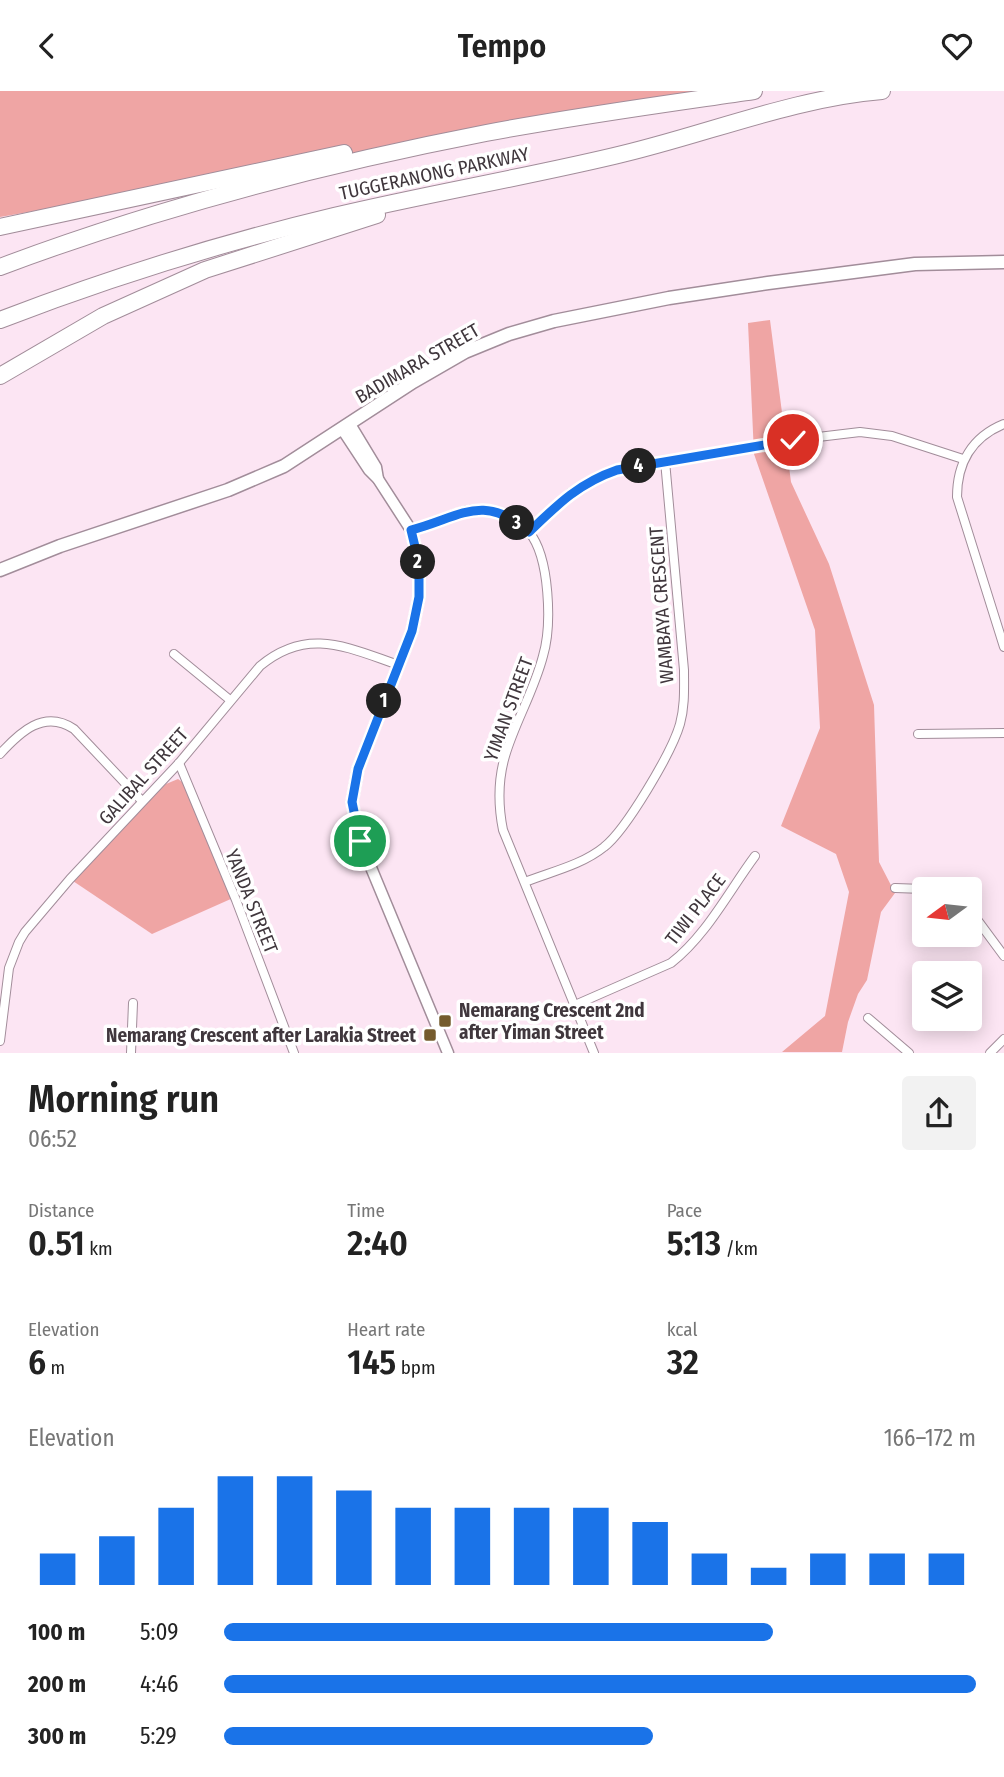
<!DOCTYPE html>
<meta charset="utf-8">
<style>
body{margin:0;font-family:"Fira Sans Condensed",sans-serif;background:#f2f2f2;color:#222;height:100vh;display:flex;flex-direction:column;font-size:26px;white-space:nowrap}
*{box-sizing:border-box;margin:0}
p{font-size:23px;color:#767676}
.icon{flex:none;width:38px;height:38px;fill:none;stroke:currentColor;stroke-width:2;stroke-linecap:round;stroke-linejoin:round}
.map{position:relative;height:962px;overflow:hidden}
.details{display:flex;flex-direction:column;background:#fff;flex:1}
.details>*{flex:none}
.needle{width:46px;rotate:255deg}
.buttons{position:absolute;left:912px;top:786px;display:grid;gap:14px}
.buttons a{display:grid;place-items:center;width:70px;height:70px;border-radius:7px;background:#fff;box-shadow:0 4px 18px #0003;font-size:35px}
.pin{position:absolute;display:grid;place-items:center;width:60px;height:60px;color:#fff;margin:-30px;border:4px solid #fff;border-radius:50%;box-shadow:0 2px 7px #0007}
.km{position:absolute;width:35px;height:35px;margin:-18px;border-radius:50%;background:#222;color:#fff;font-size:19px;line-height:35px;text-align:center}
.round{display:grid;place-items:center;flex:none;width:74px;height:74px;border-radius:7px;background:#f2f2f2}
.summary{display:flex;align-items:center;justify-content:space-between;height:119px;padding:0 28px}
h1{font-size:38px;font-weight:600;line-height:52px}
.metrics{display:grid;grid-template-columns:repeat(3,1fr);gap:10px;height:119px;padding:7px 28px}
.metrics div{display:grid;align-content:center}
.metrics b{font-size:35px;font-weight:600}
.metrics small{font-size:19px;font-weight:400}
.metrics p{font-size:19px}
.chart{height:196px;padding:14px 28px}
.chart p{display:flex;justify-content:space-between}
.chart svg{width:100%;height:126px;margin-top:7px;stroke:#1a73e8;stroke-width:6}
ul{padding:0 28px;list-style:none;font-size:23px}
li{display:grid;grid-template-columns:112px 84px 1fr;align-items:center;height:52px}
li i{height:18px;border-radius:9px;background:#1a73e8}
header{display:flex;justify-content:space-between;align-items:center;height:91px;padding:0 28px;background:#fff;font-size:32px;font-weight:600}
.map>svg:first-child{display:block}
.green{fill:#efa5a4}
.lines{fill:none;stroke-linecap:round;stroke-linejoin:round}
.minor-casing{stroke:#a28d9a;stroke-width:10}
.tertiary-casing{stroke:#a28d9a;stroke-width:13}
.secondary-casing{stroke:#a28d9a;stroke-width:15}
.motorway-casing{stroke:#a28d9a;stroke-width:18}
.minor{stroke:#fff;stroke-width:8}
.tertiary{stroke:#fff;stroke-width:10}
.secondary{stroke:#fff;stroke-width:12}
.motorway{stroke:#fff;stroke-width:16}
.route-casing{stroke:#fff;stroke-width:14}
.route{stroke:#1a73e8;stroke-width:9}
.poi-dot{fill:#755b2d;stroke:#fff;stroke-width:2.5}
.labels{text-anchor:middle;stroke-width:7;stroke-linejoin:round;paint-order:stroke}
.street-label{font-size:19px;fill:#40373d;stroke:#fff}
.poi-label{font-size:19px;font-weight:bold;fill:#40373d;stroke:#fff;text-anchor:start}
</style>
<header><svg class="icon" aria-label="back" viewBox="0 0 24 24"><path d="M15 5l-7 7 7 7"/></svg>Tempo<svg class="icon" aria-label="heart" viewBox="0 0 24 24"><path d="M12 20l-8-8c-3-5 5-10 8-4 3-6 11-1 8 4z"/></svg></header>
<div class="map">
<svg width="1004" height="962" viewBox="0 0 1004 962">
<rect width="100%" height="100%" fill="#fce5f3"/>
<!-- green -->
<g class="green">
<polygon points="0,0 718,0 0,126"/>
<polygon points="770,229 791,391 829,473 874,614 879,771 895,802 881,821 867,889 858,903 848,931 842,961 782,961 825,925 849,801 836,763 781,735 820,637 815,539 754,363 748,232"/>
<polygon points="178,688 185,693 233,807 152,843 70,788 166,693"/>
</g>
<g class="lines">
<defs>
<g id="minor">
<path d="M 1004,333 C 972,346 957,372 957,406 L 1004,556"/>
<path d="M 411,439 C 433,434 454,419 477,418 C 494,418 518,428 529,441 C 550,466 552,535 543,565 C 534,600 515,631 505,665 C 498,689 498,714 503,739 L 594,962"/>
<polyline points="529,441 570,402 602,384 617,379 793,349 860,341 892,345 963,368"/>
<polyline points="174,563 230,609"/>
<polyline points="918,643 1004,642"/>
<path d="M 0,663 C 20,641 44,618 74,638 L 142,710"/>
<polyline points="179,672 236,809 294,962"/>
<path d="M 525,791 C 550,781 582,774 604,756 C 626,739 672,661 680,633 C 685,615 684,597 684,579 L 665,370"/>
<polyline points="895,797 924,798"/>
<polyline points="970,819 1004,865"/>
<path d="M 575,914 L 671,872 C 706,845 729,800 755,765"/>
<polyline points="868,927 909,962"/>
<path d="M 0,950 L 9,877 L 19,851 L 25,841 L 70,788 L 179,672 L 260,575 C 308,535 348,557 399,574"/>
<polyline points="131,962 133,912"/>
<polyline points="990,962 1004,948"/>
</g>
<g id="tertiary">
<polyline points="350,333 376,376 378,388"/>
<polyline points="342,338 369,379 378,388 411,439 419,473 419,506 412,540 358,678 352,711 360,750 448,962"/>
</g>
<polyline id="secondary" points="0,479 60,455 228,399 284,375 413,291 465,261 509,243 554,230 669,207 768,192 915,173 1004,171"/>
<g id="motorway">
<polyline points="0,136 344,62"/>
<path d="M 0,176 C 157,117 321,74 486,42 C 575,25 665,13 754,0"/>
<path d="M 0,229 C 109,187 221,152 334,125 C 427,103 521,87 614,65 C 702,45 793,7 882,0"/>
<polyline points="0,285 103,225 205,179 377,124"/>
</g>
</defs>
<!-- minor casing -->
<use href="#minor" class="minor-casing"/>
<!-- tertiary casing -->
<use href="#tertiary" class="tertiary-casing"/>
<!-- secondary casing -->
<use href="#secondary" class="secondary-casing"/>
<!-- motorway casing -->
<use href="#motorway" class="motorway-casing"/>
<!-- minor -->
<use href="#minor" class="minor"/>
<!-- tertiary -->
<use href="#tertiary" class="tertiary"/>
<!-- secondary -->
<use href="#secondary" class="secondary"/>
<!-- motorway -->
<use href="#motorway" class="motorway"/>
</g>
<g class="lines">
<defs>
<path id="route" d="M 360,750 L 352,711 L 358,678 L 412,540 L 419,506 L 419,472 L 411,439 C 459,427 483,400 529,441 C 557,414 579,392 617,379 L 793,349"/>
</defs>
<!-- route casing -->
<use href="#route" class="route-casing"/>
<!-- route -->
<use href="#route" class="route"/>
</g>
<!-- markers -->
<g class="poi-dot">
<rect x="438" y="923" width="14" height="14" rx="3.5"/>
<rect x="423" y="937" width="14" height="14" rx="3.5"/>
</g>
<g class="labels">
<!-- street labels -->
<g class="street-label">
<text transform="translate(434 82) rotate(-12)" y="7">TUGGERANONG PARKWAY</text>
<text transform="translate(417 272) rotate(-30)" y="7">BADIMARA STREET</text>
<text transform="translate(661 514) rotate(-94)" y="7">WAMBAYA CRESCENT</text>
<text transform="translate(508 618) rotate(-70)" y="7">YIMAN STREET</text>
<text transform="translate(143 685) rotate(-48)" y="7">GALIBAL STREET</text>
<text transform="translate(252 810) rotate(68)" y="7">YANDA STREET</text>
<text transform="translate(695 818) rotate(-52)" y="7">TIWI PLACE</text>
</g>
<!-- poi labels -->
<g class="poi-label">
<text x="459" y="926">Nemarang Crescent 2nd<tspan x="459" dy="22">after Yiman Street</tspan></text>
<text x="416" y="951" text-anchor="end">Nemarang Crescent after Larakia Street</text>
</g>
</g>
</svg>
<div class="buttons">
<a><svg class="needle" viewBox="-14 -14 28 28"><path d="M0-13l5 13h-10z" fill="#e53935"/><path d="M0 13l5-13h-10z" fill="#767676"/></svg></a>
<a><svg class="icon" aria-label="layers" viewBox="0 0 24 24"><path d="M12 4l9 5-9 5-9-5zM3 14l9 5 9-5"/></svg></a>
</div>
<div class="pin" style="left:360px;top:750px;background:#1e9e55"><svg class="icon" aria-label="arrive" viewBox="0 0 24 24"><path d="M6 21V4h12l-3 4 3 4H6"/></svg></div>
<div class="pin" style="left:793px;top:349px;background:#d93025"><svg class="icon" aria-label="check" viewBox="0 0 24 24"><path d="M5 12l5 5 9-10"/></svg></div>
<b class="km" style="left:384px;top:610px">1</b>
<b class="km" style="left:418px;top:471px">2</b>
<b class="km" style="left:517px;top:432px">3</b>
<b class="km" style="left:639px;top:375px">4</b>
</div>
<section class="details">
<div class="summary"><div><h1>Morning run</h1><p>06:52</p></div><a class="round"><svg class="icon" aria-label="share" viewBox="0 0 24 24"><path d="M12 15V3M7 8l5-5 5 5M5 13v7h14v-7"/></svg></a></div>
<div class="metrics">
<div><p>Distance</p><b>0.51<small> km</small></b></div>
<div><p>Time</p><b>2:40</b></div>
<div><p>Pace</p><b>5:13<small> /km</small></b></div>
</div>
<div class="metrics">
<div><p>Elevation</p><b>6<small> m</small></b></div>
<div><p>Heart rate</p><b>145<small> bpm</small></b></div>
<div><p>kcal</p><b>32</b></div>
</div>
<div class="chart"><p><span>Elevation</span>166–172 m</p>
<svg viewBox="0 0 160 44" preserveAspectRatio="none"><path d="M5 44V33M15 44V27M25 44V17M35 44V6M45 44V6M55 44V11M65 44V17M75 44V17M85 44V17M95 44V17M105 44V22M115 44V33M125 44V38M135 44V33M145 44V33M155 44V33"/></svg>
</div>
<ul>
<li><b>100 m</b>5:09<i style="width:73%"></i></li>
<li><b>200 m</b>4:46<i style="width:100%"></i></li>
<li><b>300 m</b>5:29<i style="width:57%"></i></li>
</ul>
</section>
